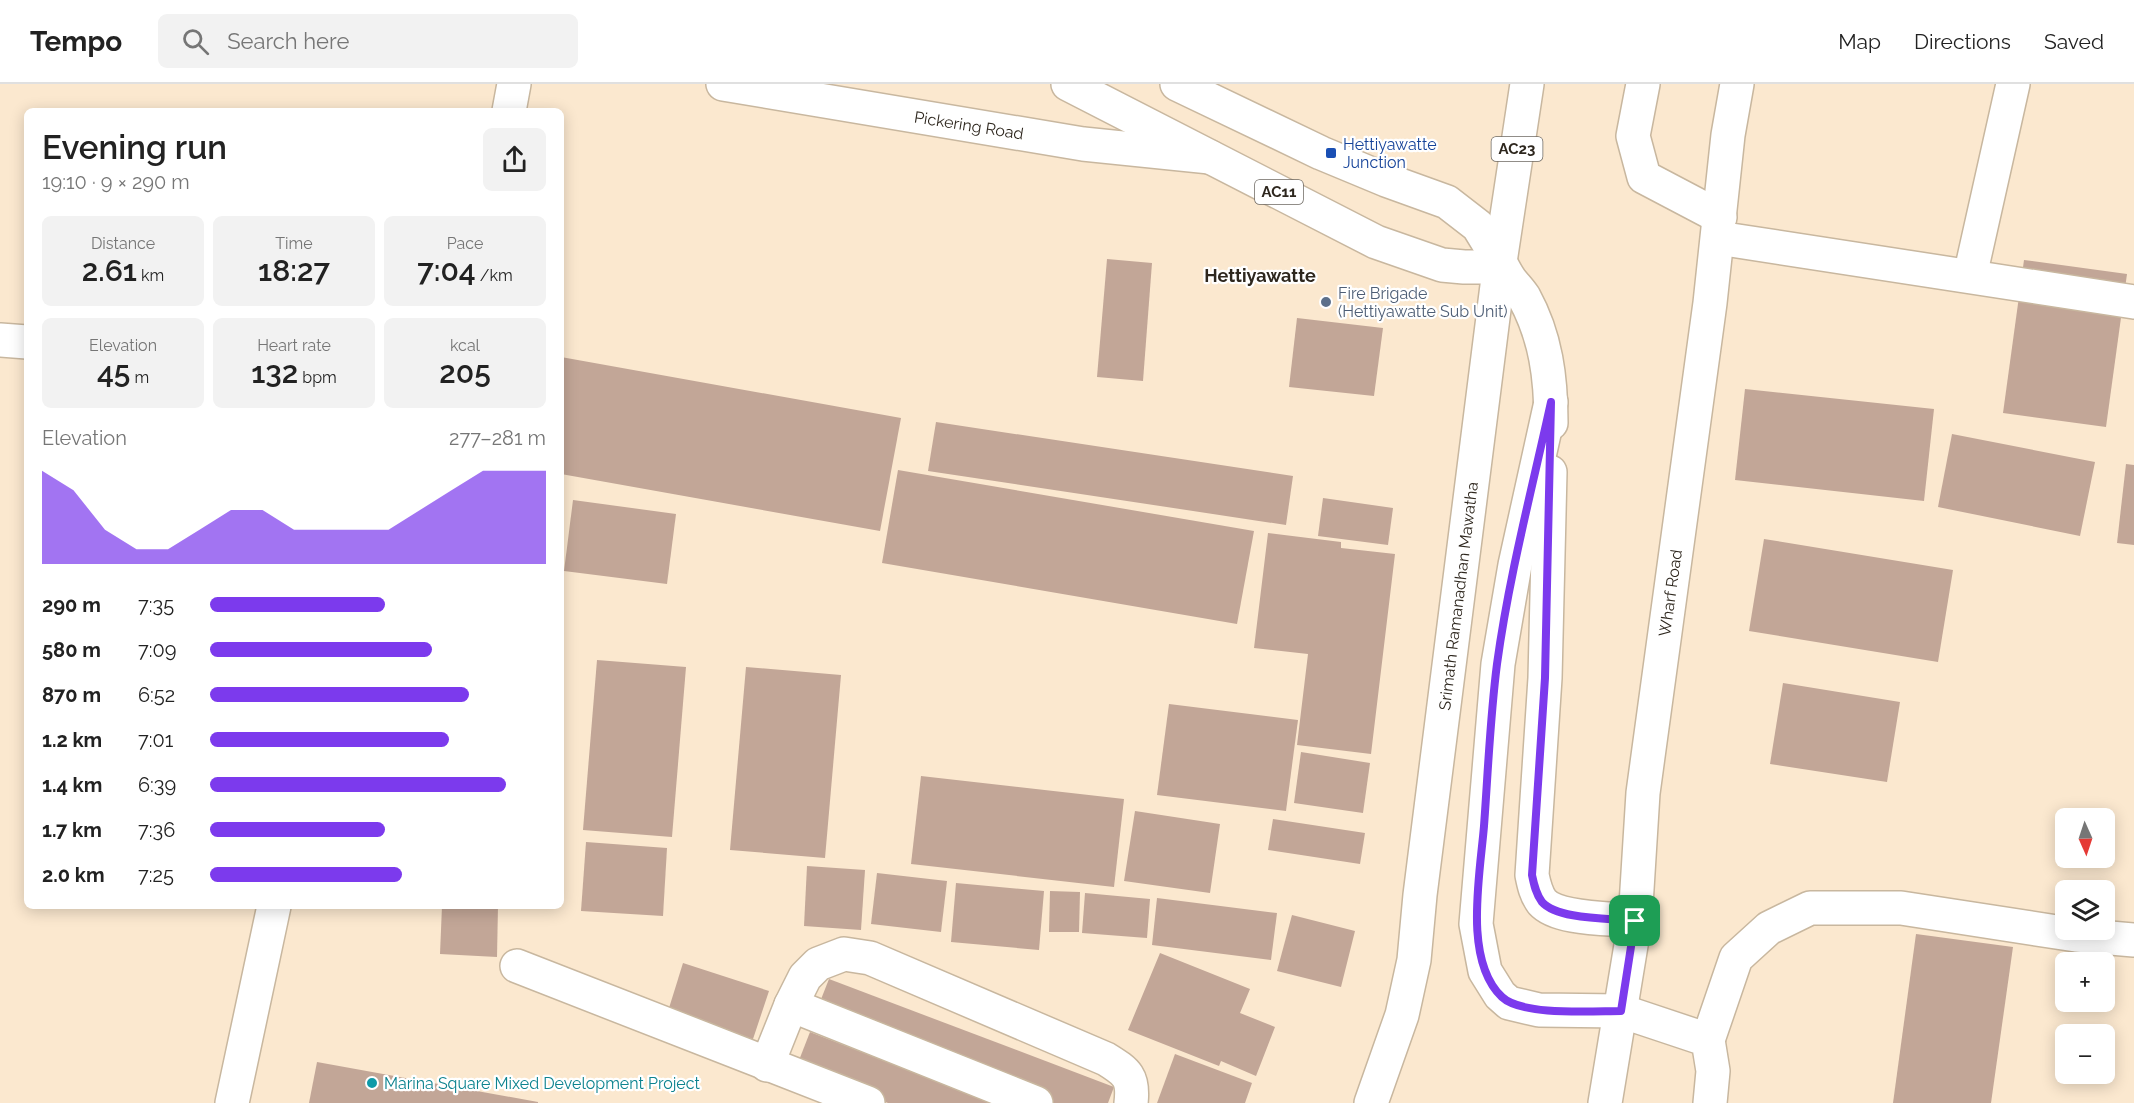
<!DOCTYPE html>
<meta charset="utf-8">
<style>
body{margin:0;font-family:Raleway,sans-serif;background:#f2f2f2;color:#222;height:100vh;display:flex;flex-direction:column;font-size:22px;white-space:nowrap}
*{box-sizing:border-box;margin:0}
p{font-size:20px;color:#767676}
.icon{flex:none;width:33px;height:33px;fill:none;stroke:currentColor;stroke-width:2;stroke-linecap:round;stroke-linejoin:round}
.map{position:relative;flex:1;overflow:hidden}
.details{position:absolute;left:24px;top:24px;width:540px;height:801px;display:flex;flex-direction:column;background:#fff;border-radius:9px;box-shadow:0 3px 15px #0003}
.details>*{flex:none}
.needle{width:39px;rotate:177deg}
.tools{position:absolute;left:2055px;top:724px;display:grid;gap:12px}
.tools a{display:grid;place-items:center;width:60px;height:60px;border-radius:9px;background:#fff;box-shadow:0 3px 15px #0003;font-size:30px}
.pin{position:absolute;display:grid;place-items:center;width:51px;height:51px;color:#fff;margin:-26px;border-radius:12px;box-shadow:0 3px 9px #0006}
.round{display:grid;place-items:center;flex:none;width:63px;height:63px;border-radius:9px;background:#f2f2f2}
.summary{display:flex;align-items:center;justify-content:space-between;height:102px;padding:0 18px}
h1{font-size:33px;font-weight:600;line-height:45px}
.figures{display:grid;grid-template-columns:repeat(3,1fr);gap:9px;height:102px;padding:6px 18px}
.figures div{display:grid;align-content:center;border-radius:9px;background:#f2f2f2;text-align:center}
.figures b{font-size:30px;font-weight:600}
.figures small{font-size:16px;font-weight:400}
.figures p{font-size:16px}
.chart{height:168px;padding:12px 18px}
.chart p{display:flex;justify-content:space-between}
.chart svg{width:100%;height:108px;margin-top:6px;fill:#7c3aed;opacity:.7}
ul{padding:0 18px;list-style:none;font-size:20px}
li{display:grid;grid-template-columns:96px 72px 1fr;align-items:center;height:45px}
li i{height:15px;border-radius:8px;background:#7c3aed}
header{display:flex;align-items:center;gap:36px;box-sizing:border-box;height:84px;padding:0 30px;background:#fff;border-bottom:2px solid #e0e0e0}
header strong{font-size:28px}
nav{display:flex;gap:33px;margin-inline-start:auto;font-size:21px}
.search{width:420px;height:54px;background:#f2f2f2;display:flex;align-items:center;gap:15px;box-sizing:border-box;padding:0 21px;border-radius:9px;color:#767676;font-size:22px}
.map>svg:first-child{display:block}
.building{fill:#c2a697}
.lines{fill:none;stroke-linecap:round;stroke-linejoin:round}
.minor-casing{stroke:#c8b79f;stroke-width:36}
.major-casing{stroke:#c8b79f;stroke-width:36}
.minor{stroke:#fff;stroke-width:33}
.major{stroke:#fff;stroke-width:33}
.route-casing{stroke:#fff;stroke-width:12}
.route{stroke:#7c3aed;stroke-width:8}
.transit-dot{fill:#1a4fb4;stroke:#fff;stroke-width:2}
.service-dot{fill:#5c6f8a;stroke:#fff;stroke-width:2}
.culture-dot{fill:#0f9aa8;stroke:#fff;stroke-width:2}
.labels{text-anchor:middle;stroke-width:4.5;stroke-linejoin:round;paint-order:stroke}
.shield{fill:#fff;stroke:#6d6862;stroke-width:1.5}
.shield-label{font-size:15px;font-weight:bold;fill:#2e271e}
.street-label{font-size:16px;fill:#2e271e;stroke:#fff}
.transit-label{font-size:16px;fill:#164399;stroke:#fff;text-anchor:start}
.service-label{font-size:16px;fill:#4e5e75;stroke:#fff;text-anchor:start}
.culture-label{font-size:16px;fill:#0d838f;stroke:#fff;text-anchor:start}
.neighbourhood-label{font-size:18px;font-weight:bold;fill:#2e271e;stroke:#fff}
</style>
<header>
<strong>Tempo</strong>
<div class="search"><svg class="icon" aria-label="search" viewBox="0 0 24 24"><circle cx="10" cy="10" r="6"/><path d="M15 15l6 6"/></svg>Search here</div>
<nav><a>Map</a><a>Directions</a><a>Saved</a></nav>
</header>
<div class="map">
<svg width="2134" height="1019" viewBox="0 0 2134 1019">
<rect width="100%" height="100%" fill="#fbe8cf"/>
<!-- building -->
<g class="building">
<polygon points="1107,175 1152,179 1143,297 1097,293"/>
<polygon points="2024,176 2127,190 2106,343 2003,329"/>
<polygon points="1297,234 1383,244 1374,312 1289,303"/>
<polygon points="561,273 901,334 880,447 561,390"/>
<polygon points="1745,305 1934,325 1924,417 1735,396"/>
<polygon points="936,338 1293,392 1286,441 928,387"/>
<polygon points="1952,350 2095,378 2080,452 1938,423"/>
<polygon points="2126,380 2134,381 2134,461 2117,459"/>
<polygon points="898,386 1254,447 1237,540 882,479"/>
<polygon points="1323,414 1393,424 1388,461 1318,452"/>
<polygon points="573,416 676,430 667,500 564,487"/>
<polygon points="1268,449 1341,458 1341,464 1395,470 1371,670 1297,661 1308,570 1254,564"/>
<polygon points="1764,455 1953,486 1938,578 1749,547"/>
<polygon points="597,576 686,583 672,753 583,746"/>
<polygon points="746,583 841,591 825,774 730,766"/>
<polygon points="1783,599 1900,618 1887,698 1770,680"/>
<polygon points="1169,620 1298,636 1286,727 1157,711"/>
<polygon points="1301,668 1370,679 1363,729 1294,719"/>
<polygon points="921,692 1124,715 1114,803 911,780"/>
<polygon points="1135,727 1220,740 1210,809 1124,797"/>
<polygon points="1273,735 1365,749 1360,780 1268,766"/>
<polygon points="586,758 667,764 663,832 581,827"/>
<polygon points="807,782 865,786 861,846 804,842"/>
<polygon points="877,789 947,797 941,848 871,840"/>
<polygon points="956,799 1044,807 1039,866 951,858"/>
<polygon points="1050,807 1080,808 1079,848 1049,848"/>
<polygon points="1085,809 1150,815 1147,854 1082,849"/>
<polygon points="1157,814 1277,829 1271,876 1152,861"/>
<polygon points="442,822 498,822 497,873 440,870"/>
<polygon points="1292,831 1355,847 1341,903 1277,887"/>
<polygon points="1916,850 2013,863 1991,1019 1893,1019"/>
<polygon points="1160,869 1250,905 1240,929 1275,943 1256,992 1221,977 1219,982 1128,946"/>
<polygon points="683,879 769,907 750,964 665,937"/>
<polygon points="829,895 1114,1003 1108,1019 1053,1019 816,928"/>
<polygon points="810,948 994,1019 888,1019 796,984"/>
<polygon points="1175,970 1252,999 1245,1019 1157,1019"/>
<polygon points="317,978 538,1018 538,1019 309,1019"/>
</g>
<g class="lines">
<defs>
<g id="minor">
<polyline points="723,0 1083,60 1210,73"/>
<polyline points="1643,0 1633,52 1644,93 1720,133"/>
<polyline points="509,27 514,0"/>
<polyline points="1718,154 2134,218"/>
<path d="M 1500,178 C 1504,185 1507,192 1512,198 C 1516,203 1520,207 1524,213 C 1546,253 1551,294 1551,339"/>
<polyline points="1970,192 2013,0"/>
<polyline points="0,256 27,258"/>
<polyline points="1551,318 1515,481 1498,580 1476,840 1485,887 1500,911 1509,919 1539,926 1621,927 1708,956 1713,987 1710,1019"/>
<path d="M 1550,388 L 1545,594 L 1532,791 C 1534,801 1536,810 1542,818 C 1558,836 1611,834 1635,837"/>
<polyline points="517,882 868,1019"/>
<polyline points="791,921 1036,1019"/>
<polyline points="1708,956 1736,874 1769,844 1810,824 1901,824 2076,851 2134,856"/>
<path d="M 767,981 L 791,921 L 805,893 L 818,880 L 844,870 L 870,874 L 1106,975 C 1127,988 1134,993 1131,1019"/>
<polyline points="232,1019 274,822"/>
</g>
<g id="major">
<polyline points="1068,0 1376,158 1442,181 1464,183 1481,183 1500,178"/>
<polyline points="1177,0 1321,69 1386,96 1447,118 1478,142 1500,178"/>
<polyline points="1371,1019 1402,931 1414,876 1420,811 1500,178 1527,0"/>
<polyline points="1605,1019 1635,837 1643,709 1710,219 1728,51 1737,0"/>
</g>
</defs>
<!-- minor casing -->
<use href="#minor" class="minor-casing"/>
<!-- major casing -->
<use href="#major" class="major-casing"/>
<!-- minor -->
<use href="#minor" class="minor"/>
<!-- major -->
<use href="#major" class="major"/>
</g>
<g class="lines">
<defs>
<path id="route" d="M 1551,318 L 1545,594 L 1532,791 C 1534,801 1536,810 1542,818 C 1558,836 1611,834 1635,837 L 1621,927 C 1592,927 1522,932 1502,913 C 1463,876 1480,791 1484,742 C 1488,688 1490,634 1497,580 C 1509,492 1532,405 1551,318 Z"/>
</defs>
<!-- route casing -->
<use href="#route" class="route-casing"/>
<!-- route -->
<use href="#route" class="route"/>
</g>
<!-- markers -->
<rect class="transit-dot" x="1325" y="63" width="12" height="12" rx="3"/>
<circle class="service-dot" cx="1326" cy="218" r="6"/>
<circle class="culture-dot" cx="372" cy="999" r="6"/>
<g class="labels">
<!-- shield labels -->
<g class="shield">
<rect x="1491.5" y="53" width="51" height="24" rx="4.5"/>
<rect x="1255" y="96" width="48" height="24" rx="4.5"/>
</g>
<g class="shield-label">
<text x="1517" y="70">AC23</text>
<text x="1279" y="113">AC11</text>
</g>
<!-- street labels -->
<g class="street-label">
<text transform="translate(969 41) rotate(9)" y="6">Pickering Road</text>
<text transform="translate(1670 509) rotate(-82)" y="6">Wharf Road</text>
<text transform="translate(1458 512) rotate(-83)" y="6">Srimath Ramanadhan Mawatha</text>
</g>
<!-- transit labels -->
<g class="transit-label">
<text x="1343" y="66">Hettiyawatte<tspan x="1343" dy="18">Junction</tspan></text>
</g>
<!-- service labels -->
<g class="service-label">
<text x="1338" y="215">Fire Brigade<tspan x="1338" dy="18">(Hettiyawatte Sub Unit)</tspan></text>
</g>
<!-- culture labels -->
<g class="culture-label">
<text x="384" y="1005">Marina Square Mixed Development Project</text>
</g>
<!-- neighbourhood labels -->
<g class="neighbourhood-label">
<text x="1260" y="198">Hettiyawatte</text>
</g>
</g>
</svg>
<div class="tools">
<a><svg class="needle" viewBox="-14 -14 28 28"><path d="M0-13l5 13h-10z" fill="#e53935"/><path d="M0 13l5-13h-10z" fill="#767676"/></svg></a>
<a><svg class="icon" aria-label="layers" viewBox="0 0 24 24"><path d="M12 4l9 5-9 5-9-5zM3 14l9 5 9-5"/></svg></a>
<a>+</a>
<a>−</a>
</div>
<div class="pin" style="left:1635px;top:837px;background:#1e9e55"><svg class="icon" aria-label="arrive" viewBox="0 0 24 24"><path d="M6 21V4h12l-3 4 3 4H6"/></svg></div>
<section class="details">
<div class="summary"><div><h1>Evening run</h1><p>19:10 · 9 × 290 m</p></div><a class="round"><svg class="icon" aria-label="share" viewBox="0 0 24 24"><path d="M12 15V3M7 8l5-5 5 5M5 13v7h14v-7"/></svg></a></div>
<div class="figures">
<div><p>Distance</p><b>2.61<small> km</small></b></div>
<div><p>Time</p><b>18:27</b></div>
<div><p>Pace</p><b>7:04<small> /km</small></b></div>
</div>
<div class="figures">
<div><p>Elevation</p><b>45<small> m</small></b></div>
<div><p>Heart rate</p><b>132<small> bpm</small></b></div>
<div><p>kcal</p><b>205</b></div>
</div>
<div class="chart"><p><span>Elevation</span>277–281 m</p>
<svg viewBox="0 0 160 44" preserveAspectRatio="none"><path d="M0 44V6L10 14L20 30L30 38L40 38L50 30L60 22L70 22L80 30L90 30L100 30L110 30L120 22L130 14L140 6L150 6L160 6V44z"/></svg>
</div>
<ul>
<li><b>290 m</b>7:35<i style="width:52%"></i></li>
<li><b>580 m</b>7:09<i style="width:66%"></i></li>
<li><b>870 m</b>6:52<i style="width:77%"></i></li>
<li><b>1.2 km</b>7:01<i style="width:71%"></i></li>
<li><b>1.4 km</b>6:39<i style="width:88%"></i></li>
<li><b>1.7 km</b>7:36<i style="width:52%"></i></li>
<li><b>2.0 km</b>7:25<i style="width:57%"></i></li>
</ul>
</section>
</div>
